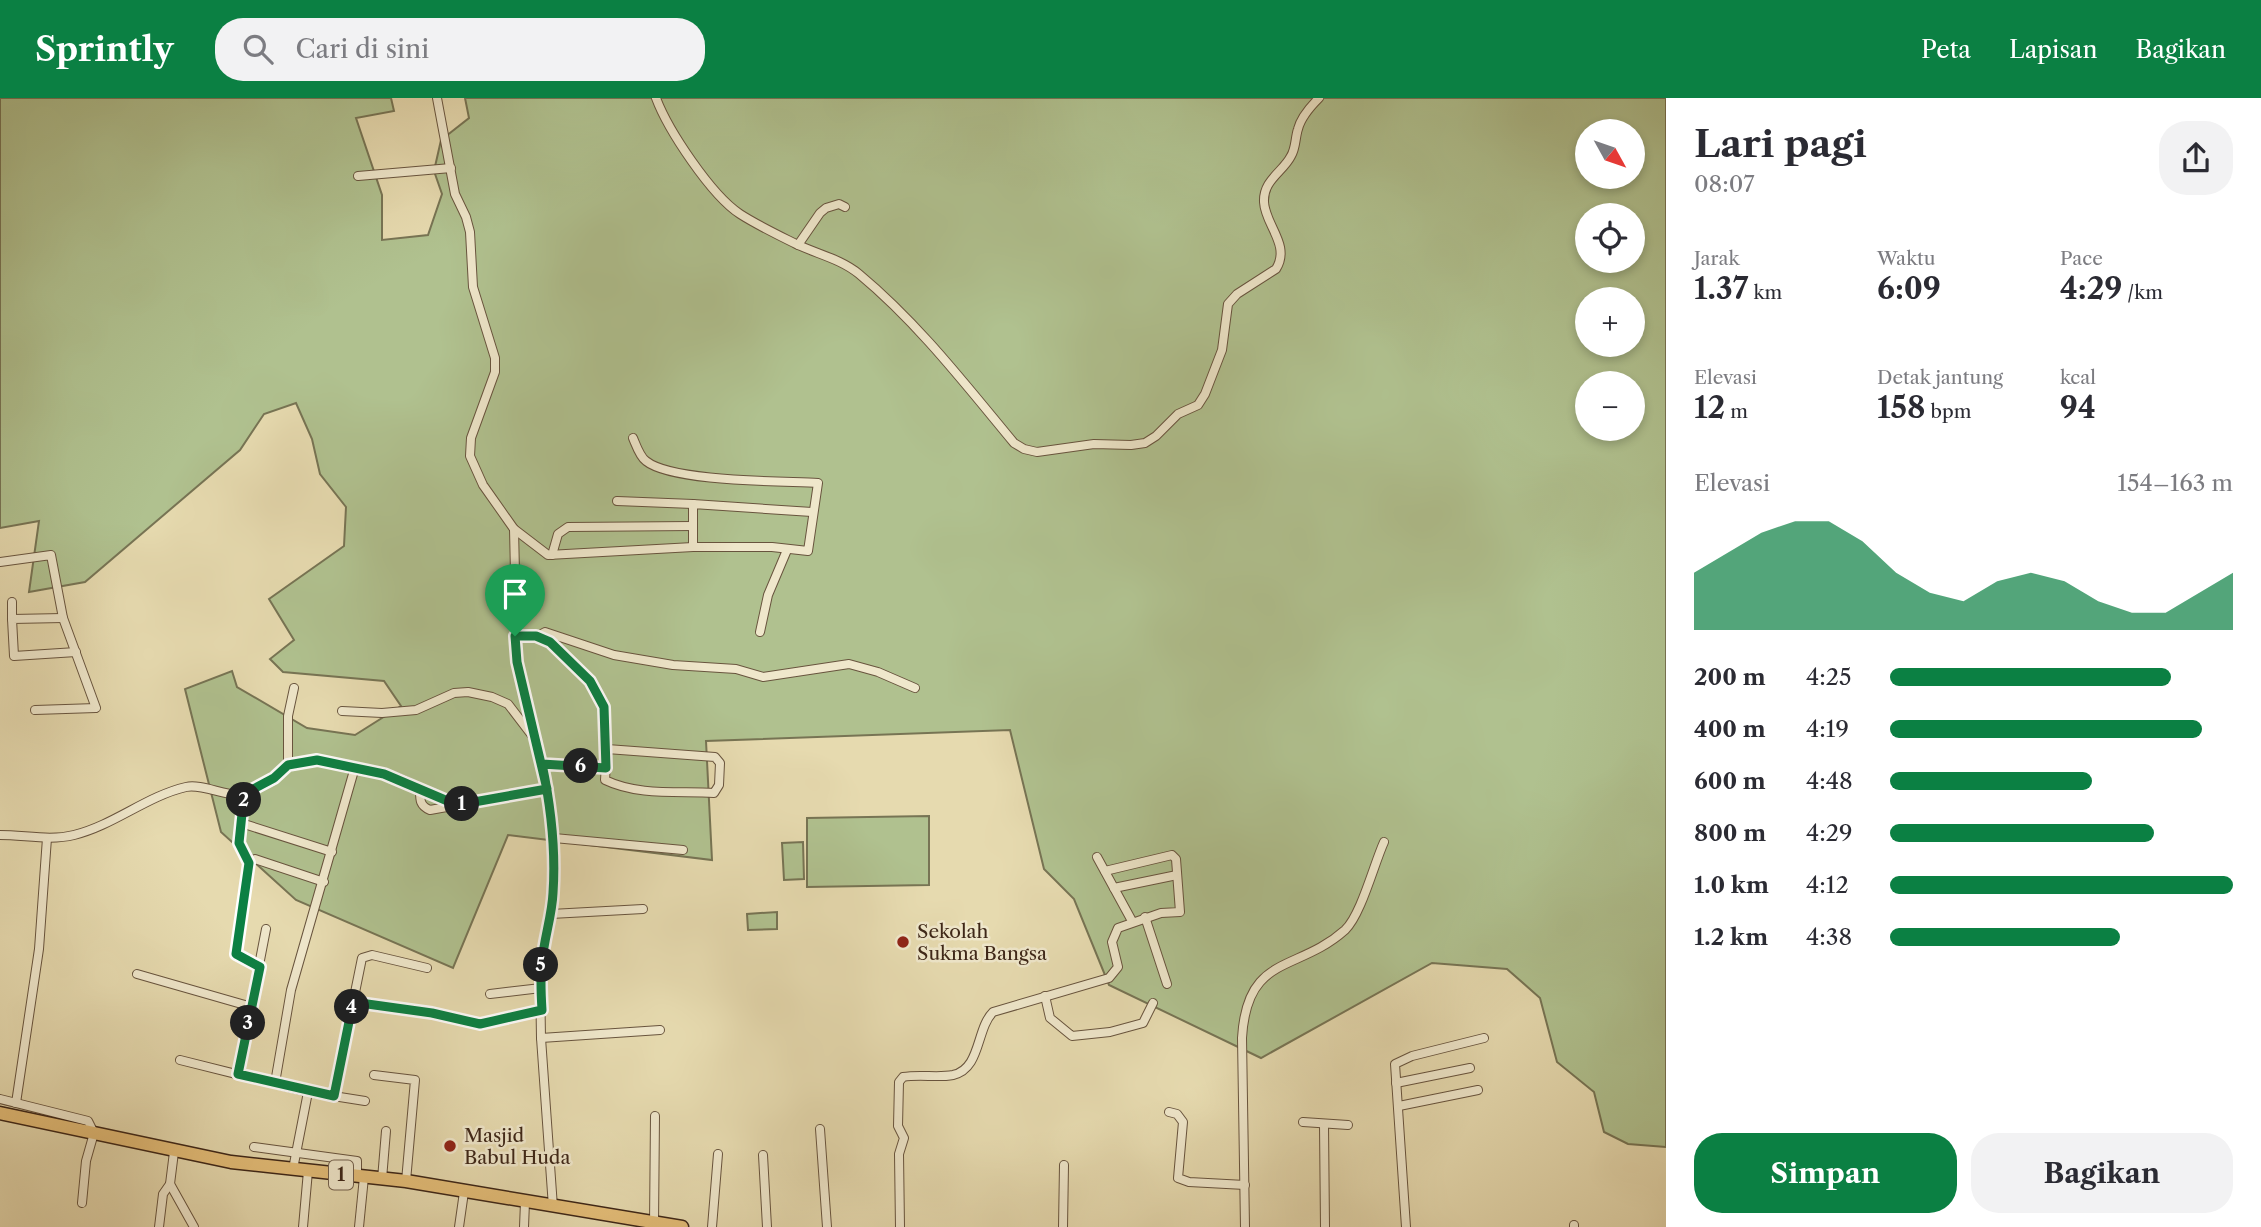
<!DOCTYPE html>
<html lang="id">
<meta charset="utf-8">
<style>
body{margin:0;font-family:"Libre Caslon Text",serif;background:#f2f2f3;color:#2b2b33;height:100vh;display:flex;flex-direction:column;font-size:26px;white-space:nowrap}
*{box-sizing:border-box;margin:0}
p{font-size:23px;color:#7c7c81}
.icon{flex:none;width:38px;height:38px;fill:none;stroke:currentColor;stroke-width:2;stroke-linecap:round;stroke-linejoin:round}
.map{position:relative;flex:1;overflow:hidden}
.panel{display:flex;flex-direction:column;background:#fff;width:595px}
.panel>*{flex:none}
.needle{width:46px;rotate:130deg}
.fabs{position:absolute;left:1575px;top:21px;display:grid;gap:14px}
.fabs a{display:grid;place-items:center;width:70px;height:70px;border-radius:50%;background:#fff;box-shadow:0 4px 10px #0003;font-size:35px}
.pin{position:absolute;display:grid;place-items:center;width:60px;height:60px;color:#fff;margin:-72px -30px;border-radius:50% 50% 50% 0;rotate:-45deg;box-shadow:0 0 7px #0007}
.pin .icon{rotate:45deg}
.km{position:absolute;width:35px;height:35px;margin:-18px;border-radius:50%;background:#222;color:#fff;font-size:19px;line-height:35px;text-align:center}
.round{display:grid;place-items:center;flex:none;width:74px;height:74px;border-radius:28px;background:#f2f2f3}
.headline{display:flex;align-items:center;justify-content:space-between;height:119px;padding:0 28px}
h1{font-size:38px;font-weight:700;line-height:52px}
.metrics{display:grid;grid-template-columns:repeat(3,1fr);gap:10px;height:119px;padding:7px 28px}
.metrics div{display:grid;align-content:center}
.metrics b{font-size:30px;font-weight:700}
.metrics small{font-size:19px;font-weight:400}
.metrics p{font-size:19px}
.chart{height:196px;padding:14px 28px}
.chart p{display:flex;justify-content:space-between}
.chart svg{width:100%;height:126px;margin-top:7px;fill:#0b8043;opacity:.7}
.button{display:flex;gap:14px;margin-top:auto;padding:14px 28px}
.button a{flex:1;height:80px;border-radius:28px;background:#0b8043;color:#fff;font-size:28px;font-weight:700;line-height:80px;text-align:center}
.button a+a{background:#f2f2f3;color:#2b2b33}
ul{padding:0 28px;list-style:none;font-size:23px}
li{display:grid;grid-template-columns:112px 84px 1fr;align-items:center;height:52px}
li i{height:18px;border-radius:9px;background:#0b8043}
header{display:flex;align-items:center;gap:42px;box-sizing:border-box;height:98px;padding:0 35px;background:#0b8043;color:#fff}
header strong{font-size:33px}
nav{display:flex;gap:38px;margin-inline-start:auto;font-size:24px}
.search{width:490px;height:63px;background:#f2f2f3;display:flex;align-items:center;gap:18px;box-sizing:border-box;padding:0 24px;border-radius:28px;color:#7c7c81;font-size:26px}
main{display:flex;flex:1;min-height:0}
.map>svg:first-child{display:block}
.green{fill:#b0c18f;stroke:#777454;stroke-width:2;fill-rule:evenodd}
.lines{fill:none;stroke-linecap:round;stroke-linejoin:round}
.minor-casing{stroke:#68543e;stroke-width:10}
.highway-casing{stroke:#3e2718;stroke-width:15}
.minor{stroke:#efe7cb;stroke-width:8}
.highway{stroke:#e3bd78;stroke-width:12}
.route-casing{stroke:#fff;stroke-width:14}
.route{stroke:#0b8043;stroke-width:9}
.poi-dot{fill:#8f2418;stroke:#efe7cb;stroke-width:2.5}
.labels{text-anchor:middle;stroke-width:5;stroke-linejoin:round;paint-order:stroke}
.shield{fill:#efe7cb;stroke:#73614e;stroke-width:2}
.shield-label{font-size:18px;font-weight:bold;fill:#3e2718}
.poi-label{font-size:19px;fill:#3e2718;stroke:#efe7cb;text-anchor:start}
</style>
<header>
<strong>Sprintly</strong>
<div class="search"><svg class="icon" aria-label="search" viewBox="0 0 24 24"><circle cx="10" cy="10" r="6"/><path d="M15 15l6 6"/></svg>Cari di sini</div>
<nav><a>Peta</a><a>Lapisan</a><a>Bagikan</a></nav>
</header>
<main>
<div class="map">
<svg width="1666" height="1129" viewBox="0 0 1666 1129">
<rect width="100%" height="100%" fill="#e6daaf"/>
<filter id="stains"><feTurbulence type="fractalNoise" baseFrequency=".00286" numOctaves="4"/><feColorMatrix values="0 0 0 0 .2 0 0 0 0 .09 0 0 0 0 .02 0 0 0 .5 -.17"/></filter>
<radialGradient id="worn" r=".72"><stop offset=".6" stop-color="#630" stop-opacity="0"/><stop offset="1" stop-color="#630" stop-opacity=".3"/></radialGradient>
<!-- green -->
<g class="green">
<path d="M 0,0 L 391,0 L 394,13 L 356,20 L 382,97 L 382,142 L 428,137 L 442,96 L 434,73 L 441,42 L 469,20 L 465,0 L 1666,0 L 1666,1049 L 1628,1046 L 1604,1034 L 1594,994 L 1557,964 L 1540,900 L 1507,871 L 1432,865 L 1261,960 L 1109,887 L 1074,801 L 1044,771 L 1010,632 L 706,643 L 712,762 L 508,737 L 453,870 L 296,802 L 221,734 L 185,591 L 232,573 L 237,589 L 307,630 L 355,637 L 401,608 L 384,583 L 283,574 L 270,561 L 294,542 L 269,501 L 344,448 L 346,409 L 320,376 L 312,341 L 296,305 L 264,316 L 240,352 L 85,484 L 29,494 L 39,423 L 0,430 ZM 1587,33 L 1633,33 L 1633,79 L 1587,79 ZM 1587,117 L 1633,117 L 1633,163 L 1587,163 ZM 1587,201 L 1633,201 L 1633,247 L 1587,247 ZM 1587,285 L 1633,285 L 1633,331 L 1587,331 Z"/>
<polygon points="929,718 929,787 807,789 807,720"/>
<polygon points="803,744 804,781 784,782 782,745"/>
<polygon points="777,814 777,831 748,832 747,816"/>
</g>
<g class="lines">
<defs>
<g id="minor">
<polyline points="437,0 455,96 466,119 470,134 473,189 495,260 495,274 471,340 470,358 483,387 514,431 517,564 547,691 554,740 553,795 540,877 541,940 553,1109"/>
<path d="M 656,0 C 668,32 711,97 740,116 C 757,127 778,137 796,146 C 817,156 841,161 859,176 C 918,225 965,286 1014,345 L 1024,351 L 1037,354 L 1094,346 L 1131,347 L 1145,345 L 1156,338 L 1178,316 L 1198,307 L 1205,296 L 1222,252 L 1228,206 L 1237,196 L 1276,171 C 1291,147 1265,127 1264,104 C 1263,82 1283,74 1291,58 C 1296,50 1295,40 1298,31 C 1301,19 1310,9 1319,0"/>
<polyline points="358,78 451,70"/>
<polyline points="798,147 820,115 826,110 839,106 845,109"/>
<polyline points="617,403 693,406"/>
<path d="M 514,431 L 548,457 L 693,449 L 772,449 L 808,453 L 818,385 C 782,383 672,384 646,363 C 640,359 636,347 633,340"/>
<polyline points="693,449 693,406 812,414"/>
<polyline points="552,457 558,436 568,429 693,428"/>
<polyline points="0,464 51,457 63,520 96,610 35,612"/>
<polyline points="63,520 12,521 14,558 76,554"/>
<polyline points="12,521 12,504"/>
<polyline points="760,534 768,497 787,452"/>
<polyline points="515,538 536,539 550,544 590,583 604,609 607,651"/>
<polyline points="536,539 545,534 614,557 673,567 736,571 763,579 849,566 878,574 915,590"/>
<polyline points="342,613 382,615 416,612 454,595 468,594 492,599 508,606 534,640"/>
<path d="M 607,651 L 715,659 L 720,665 L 719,687 L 714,695 C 678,693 638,698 605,682 Z"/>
<polyline points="542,666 606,670"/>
<polyline points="288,668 288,618 294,590"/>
<polyline points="418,689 456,707"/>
<polyline points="244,696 239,745 249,765"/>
<polyline points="241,725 332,754"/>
<path d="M 0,737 C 25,737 50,743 74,737 C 114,727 147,698 186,689 C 202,685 229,700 244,696 C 264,690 278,671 293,665 C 315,658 407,675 420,693 C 420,702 420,708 430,712 L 547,691"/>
<polyline points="554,740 683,752"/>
<polyline points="1097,759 1132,823"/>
<polyline points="1114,790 1177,777"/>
<polyline points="551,816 643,811"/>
<polyline points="1145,819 1167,886"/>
<polyline points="260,869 236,856 249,765 255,761 324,784"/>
<polyline points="137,876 252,909"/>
<polyline points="490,896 541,890"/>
<polyline points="1045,898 1050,920 1072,938 1110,934 1143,925 1153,905"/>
<polyline points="353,904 432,915 480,926 542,912"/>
<polyline points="541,940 660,932"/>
<polyline points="180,962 308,994 365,1003"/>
<polyline points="238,976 266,831"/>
<polyline points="374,977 415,982 406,1083"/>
<polyline points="275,985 291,892 355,669"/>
<polyline points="1396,985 1470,970"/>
<polyline points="334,998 362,860 372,857 427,870"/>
<polyline points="0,1001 88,1023 94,1035 86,1063 82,1105"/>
<polyline points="16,1005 39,851 47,740"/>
<polyline points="1399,1008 1478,992"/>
<polyline points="1169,1014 1177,1016 1183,1024 1178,1080 1189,1084 1245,1087"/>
<polyline points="1303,1024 1348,1027"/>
<polyline points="1324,1027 1325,1129"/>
<polyline points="820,1031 827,1129"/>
<polyline points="254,1049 357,1063 357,1078"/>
<polyline points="174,1054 170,1086 194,1129"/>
<polyline points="763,1057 767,1129"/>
<polyline points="293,1071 308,994"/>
<polyline points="382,1081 386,1033"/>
<polyline points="654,1126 655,1018"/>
<polyline points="1574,1127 1574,1129"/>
<polyline points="159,1129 163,1096 170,1086"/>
<polyline points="303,1129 308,1073"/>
<polyline points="359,1129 364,1079"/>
<polyline points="459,1129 464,1094"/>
<polyline points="524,1129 525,1104"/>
<polyline points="712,1129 718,1056"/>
<path d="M 900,1129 L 899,1056 L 904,1040 L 898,1028 L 899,984 L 903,979 C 920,976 937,980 953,977 C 981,971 976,931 993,914 L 1109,880 L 1118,869 L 1112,844 L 1118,830 L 1161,815 L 1180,814 L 1176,761 L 1172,757 L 1105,773"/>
<polyline points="1063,1129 1064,1067"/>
<path d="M 1245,1129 L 1242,940 C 1247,855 1297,875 1345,832 C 1361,817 1374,766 1384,744"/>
<polyline points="1406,1129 1395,966 1412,958 1484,940"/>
</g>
<polyline id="highway" points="0,1015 231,1064 406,1083 682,1129"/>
</defs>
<!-- minor casing -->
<use href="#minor" class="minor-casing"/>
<!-- highway casing -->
<use href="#highway" class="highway-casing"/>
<!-- minor -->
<use href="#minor" class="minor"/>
<!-- highway -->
<use href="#highway" class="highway"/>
</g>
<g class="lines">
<defs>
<path id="route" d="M 515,538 L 517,564 L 547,691 L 457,707 L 384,676 L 317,662 L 288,667 L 274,680 L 244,696 L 239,745 L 249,765 L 236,856 L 260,869 L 238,976 L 334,998 L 353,904 L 432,915 L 480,926 L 542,912 C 541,896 540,880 542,864 C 544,840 552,818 553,795 C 556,751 551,709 542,666 L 606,670 L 604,609 L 590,583 L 550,544 L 536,538 L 515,538"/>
</defs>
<!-- route casing -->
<use href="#route" class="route-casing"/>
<!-- route -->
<use href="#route" class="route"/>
</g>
<!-- markers -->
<g class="poi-dot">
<circle cx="903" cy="844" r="7"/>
<circle cx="450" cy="1048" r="7"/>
</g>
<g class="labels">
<!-- shield labels -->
<rect class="shield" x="329" y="1062.5" width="24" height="29" rx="5"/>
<g class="shield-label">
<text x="341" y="1083">1</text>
</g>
<!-- poi labels -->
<g class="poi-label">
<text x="917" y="840">Sekolah<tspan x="917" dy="22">Sukma Bangsa</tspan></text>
<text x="464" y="1044">Masjid<tspan x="464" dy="22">Babul Huda</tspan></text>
</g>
</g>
<rect width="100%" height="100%" filter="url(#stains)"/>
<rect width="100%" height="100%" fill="url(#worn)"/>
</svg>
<div class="fabs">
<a><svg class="needle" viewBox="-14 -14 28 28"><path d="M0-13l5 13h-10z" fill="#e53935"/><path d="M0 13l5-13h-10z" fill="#7c7c81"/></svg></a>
<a><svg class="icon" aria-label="locate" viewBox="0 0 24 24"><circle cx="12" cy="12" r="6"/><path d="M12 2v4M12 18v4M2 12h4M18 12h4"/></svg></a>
<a>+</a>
<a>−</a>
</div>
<div class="pin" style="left:515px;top:538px;background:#1e9e55"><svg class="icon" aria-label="arrive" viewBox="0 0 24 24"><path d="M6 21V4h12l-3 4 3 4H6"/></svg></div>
<b class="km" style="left:462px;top:706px">1</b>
<b class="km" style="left:244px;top:702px">2</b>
<b class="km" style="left:248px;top:925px">3</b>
<b class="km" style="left:352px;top:909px">4</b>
<b class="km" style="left:541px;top:867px">5</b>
<b class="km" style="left:581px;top:668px">6</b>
</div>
<section class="panel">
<div class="headline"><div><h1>Lari pagi</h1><p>08:07</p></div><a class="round"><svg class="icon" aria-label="share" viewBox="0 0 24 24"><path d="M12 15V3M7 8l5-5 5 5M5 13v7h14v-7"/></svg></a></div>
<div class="metrics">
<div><p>Jarak</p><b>1.37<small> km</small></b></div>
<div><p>Waktu</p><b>6:09</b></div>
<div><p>Pace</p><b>4:29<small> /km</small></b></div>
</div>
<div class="metrics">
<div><p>Elevasi</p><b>12<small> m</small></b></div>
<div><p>Detak jantung</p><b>158<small> bpm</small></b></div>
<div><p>kcal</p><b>94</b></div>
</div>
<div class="chart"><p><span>Elevasi</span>154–163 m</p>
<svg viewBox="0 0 160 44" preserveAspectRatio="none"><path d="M0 44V24L10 17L20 10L30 6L40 6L50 13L60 24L70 31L80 34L90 27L100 24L110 27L120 34L130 38L140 38L150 31L160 24V44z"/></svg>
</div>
<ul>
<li><b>200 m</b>4:25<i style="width:82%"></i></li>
<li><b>400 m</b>4:19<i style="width:91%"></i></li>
<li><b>600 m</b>4:48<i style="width:59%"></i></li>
<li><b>800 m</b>4:29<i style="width:77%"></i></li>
<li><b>1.0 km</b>4:12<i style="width:100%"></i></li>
<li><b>1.2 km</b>4:38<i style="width:67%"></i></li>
</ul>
<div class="button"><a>Simpan</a><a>Bagikan</a></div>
</section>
</main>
